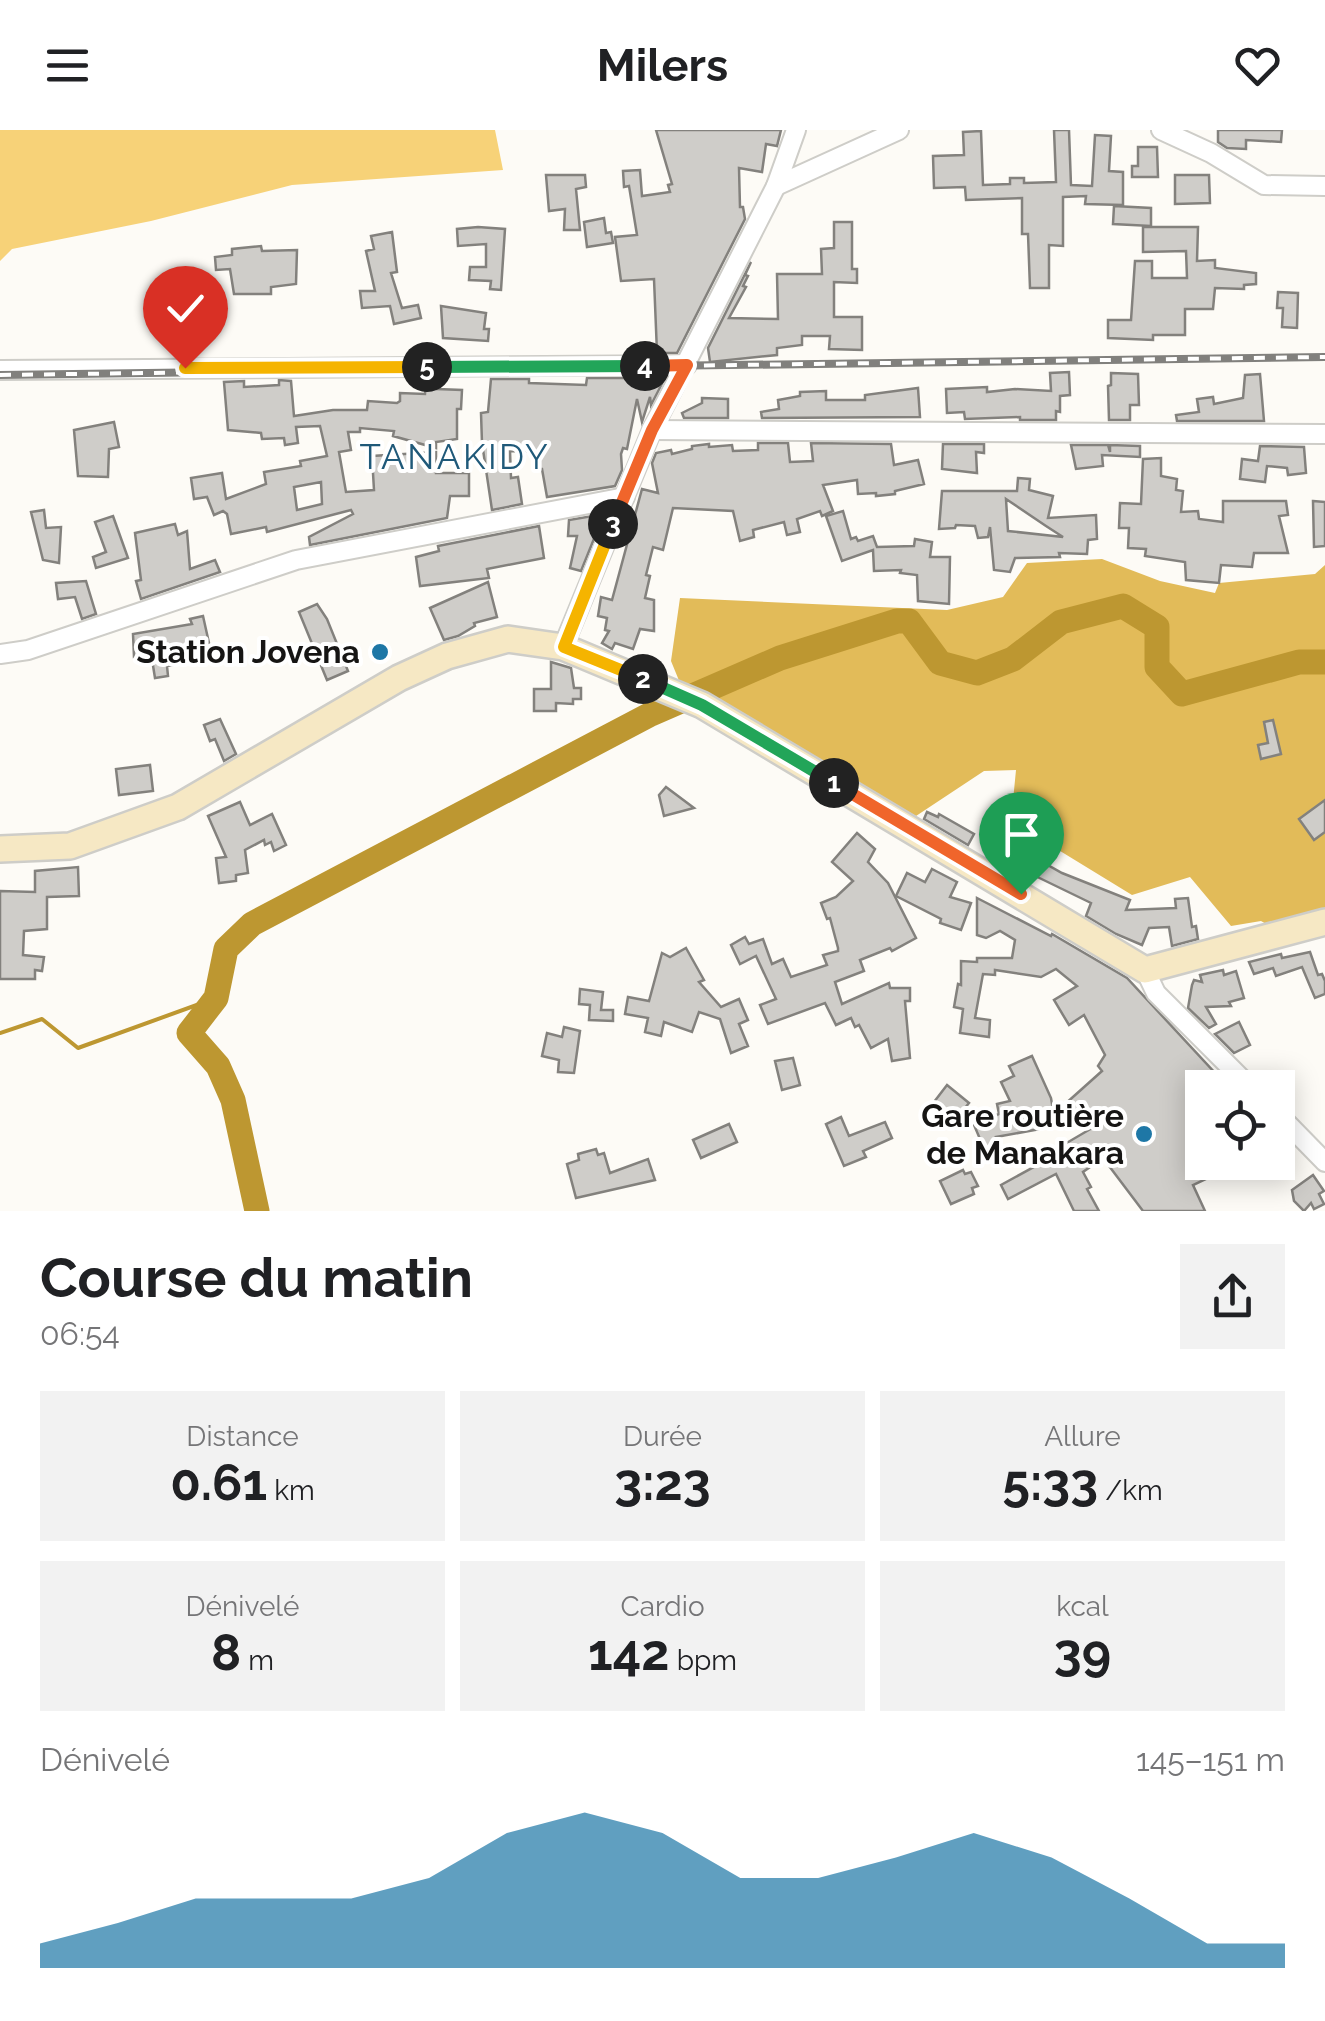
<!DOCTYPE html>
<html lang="fr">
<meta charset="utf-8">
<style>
body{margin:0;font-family:Raleway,sans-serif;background:#f2f2f2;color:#202124;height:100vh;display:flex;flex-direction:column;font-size:38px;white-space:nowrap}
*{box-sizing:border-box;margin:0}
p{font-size:32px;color:#757577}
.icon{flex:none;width:55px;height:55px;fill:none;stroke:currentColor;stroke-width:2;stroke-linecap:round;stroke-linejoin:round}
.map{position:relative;height:1081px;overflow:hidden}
.sheet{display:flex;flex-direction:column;background:#fff;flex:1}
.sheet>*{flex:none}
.controls{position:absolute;left:1185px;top:940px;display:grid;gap:20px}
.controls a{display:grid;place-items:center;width:110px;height:110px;border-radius:0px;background:#fff;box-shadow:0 5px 25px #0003;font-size:50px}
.pin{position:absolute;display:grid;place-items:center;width:85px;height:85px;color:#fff;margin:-102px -42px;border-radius:50% 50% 50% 0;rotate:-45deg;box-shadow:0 0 10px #0007}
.pin .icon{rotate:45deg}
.km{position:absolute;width:50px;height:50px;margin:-25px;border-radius:50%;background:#222;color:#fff;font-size:28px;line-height:50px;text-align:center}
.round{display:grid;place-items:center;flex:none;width:105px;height:105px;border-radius:0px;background:#f2f2f2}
.overview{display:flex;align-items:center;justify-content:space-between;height:170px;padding:0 40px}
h1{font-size:55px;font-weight:700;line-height:75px}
.figures{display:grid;grid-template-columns:repeat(3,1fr);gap:15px;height:170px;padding:10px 40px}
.figures div{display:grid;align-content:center;border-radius:0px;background:#f2f2f2;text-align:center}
.figures b{font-size:50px;font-weight:700}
.figures small{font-size:28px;font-weight:400}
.figures p{font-size:28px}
.chart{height:280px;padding:20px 40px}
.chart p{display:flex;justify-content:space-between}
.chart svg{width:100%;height:180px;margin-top:10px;fill:#1e77a6;opacity:.7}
header{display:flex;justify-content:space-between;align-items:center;height:130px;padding:0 40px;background:#fff;font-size:45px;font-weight:700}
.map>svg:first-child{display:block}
.green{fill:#f7d278}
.forest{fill:#e2bb59}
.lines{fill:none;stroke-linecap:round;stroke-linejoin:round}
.stream{stroke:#bd9731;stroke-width:4}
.river{stroke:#bd9731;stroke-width:25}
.building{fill:#cfcdc9;stroke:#83817d;stroke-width:2.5;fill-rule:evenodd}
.minor-casing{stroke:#cecdc8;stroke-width:22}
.secondary-casing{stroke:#cecdc8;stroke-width:30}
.minor{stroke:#fff;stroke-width:18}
.secondary{stroke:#f6e8c4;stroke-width:25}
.rail-casing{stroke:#81807d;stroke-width:8}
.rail{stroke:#fff;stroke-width:4;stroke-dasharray:11;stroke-linecap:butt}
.split-1-casing{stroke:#fff;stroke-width:20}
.split-2-casing{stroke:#fff;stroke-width:20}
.split-3-casing{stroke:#fff;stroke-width:20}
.split-4-casing{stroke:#fff;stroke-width:20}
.split-5-casing{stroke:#fff;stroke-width:20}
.split-6-casing{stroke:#fff;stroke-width:20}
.split-1{stroke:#f0652b;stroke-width:12}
.split-2{stroke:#22a559;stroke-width:12}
.split-3{stroke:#f5b400;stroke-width:12}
.split-4{stroke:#f0652b;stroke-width:12}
.split-5{stroke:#22a559;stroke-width:12}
.split-6{stroke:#f5b400;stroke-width:12}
.poi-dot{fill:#1e77a6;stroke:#fff;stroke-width:4}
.labels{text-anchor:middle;stroke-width:8;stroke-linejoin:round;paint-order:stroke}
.poi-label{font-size:32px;font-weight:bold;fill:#161514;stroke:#fff;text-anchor:end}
.neighbourhood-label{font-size:35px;letter-spacing:2.5px;fill:#1f5979;stroke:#fff}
</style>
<header><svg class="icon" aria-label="menu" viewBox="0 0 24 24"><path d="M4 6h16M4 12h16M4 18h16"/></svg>Milers<svg class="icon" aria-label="heart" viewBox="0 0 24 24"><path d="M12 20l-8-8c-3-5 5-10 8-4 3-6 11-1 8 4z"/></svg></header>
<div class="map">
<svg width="1325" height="1081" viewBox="0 0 1325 1081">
<rect width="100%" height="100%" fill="#fdfbf6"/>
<!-- green -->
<polygon class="green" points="0,0 495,0 503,40 292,55 151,91 12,119 0,131"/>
<!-- forest -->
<polygon class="forest" points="1102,429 1160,451 1215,463 1219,453 1315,444 1325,435 1325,786 1277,800 1261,791 1231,796 1190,747 1132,765 1011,691 1016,640 984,641 916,686 680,553 671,531 680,468 947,480 1003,467 1027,433"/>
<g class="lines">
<!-- stream -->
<polyline class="stream" points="0,903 42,889 78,918 216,868"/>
<!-- river -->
<polyline class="river" points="257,1081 233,970 218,936 189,903 216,868 226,819 252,794 651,584 780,528 897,491 909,491 940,533 977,543 1013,529 1061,492 1123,476 1157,497 1157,537 1182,564 1299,532 1325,532"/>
</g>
<!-- building -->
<g class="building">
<polygon points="656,0 781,0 777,16 766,14 762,42 739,38 740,77 743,77 745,89 677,223 657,223 654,149 621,151 615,107 637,105 629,56 624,57 623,41 640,40 642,66 670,62 668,55 672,54"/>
<polygon points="1054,0 1069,0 1071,55 1092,56 1095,5 1111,6 1109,41 1123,42 1123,75 1085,74 1086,66 1063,67 1063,116 1049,115 1049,158 1030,158 1028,104 1022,104 1022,68 966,70 965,57 934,58 933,26 964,25 963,2 981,1 983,55 1010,54 1010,48 1024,48 1024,53 1056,52"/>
<polygon points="1218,0 1282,0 1281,12 1246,10 1246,19 1227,18 1218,12"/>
<polygon points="1138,17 1157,17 1158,47 1132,47 1132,36 1138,36"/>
<polygon points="546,45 585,45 586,57 576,59 580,100 564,100 565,79 549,81"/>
<polygon points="1175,45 1209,45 1210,73 1175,74"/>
<polygon points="1114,76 1151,78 1151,96 1113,94"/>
<polygon points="604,88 606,103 611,102 613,113 587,117 584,92"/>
<polygon points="834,92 852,92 852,139 857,139 857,153 834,152 834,187 862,187 862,220 829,219 830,206 802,206 802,215 777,218 777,225 710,232 708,218 751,132 745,145 748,146 743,156 746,157 729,188 778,189 777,144 822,144 821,119 834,118"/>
<polygon points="478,97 505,99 501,160 490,159 491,151 469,150 470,137 486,137 486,114 458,116 457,99"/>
<polygon points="1143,97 1198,97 1197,131 1215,130 1215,138 1256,143 1256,154 1244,155 1244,159 1215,158 1213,179 1185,179 1185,205 1153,205 1153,210 1108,208 1108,190 1131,190 1135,131 1152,131 1152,148 1187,148 1186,121 1143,122"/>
<polygon points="392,102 397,142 391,143 402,178 418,175 421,188 394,194 390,176 362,178 360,161 375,161 366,121 374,119 371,106"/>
<polygon points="261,116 262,121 297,120 296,154 271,157 271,164 234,164 230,139 216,140 215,127 232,125 232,119"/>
<polygon points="1278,162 1298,163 1297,198 1282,197 1283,178 1277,178"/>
<polygon points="441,176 486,183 484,199 489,199 488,211 443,208"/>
<polygon points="1069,242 1070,265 1060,266 1060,282 1056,281 1056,290 1020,290 1020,287 965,289 964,282 947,283 946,259 987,257 987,262 1015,259 1051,261 1050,243"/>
<polygon points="1111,243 1138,244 1139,275 1130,275 1130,290 1109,290 1108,256 1111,255"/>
<polygon points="1260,244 1264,291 1177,291 1176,285 1199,282 1197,269 1213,267 1214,274 1243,268 1245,245"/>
<polygon points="587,248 665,248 651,275 650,267 642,292 637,269 627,319 623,318 621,324 622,340 615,356 547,367 542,339 537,339 537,322 510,321 511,348 518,347 522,374 492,380 482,313 481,283 488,282 491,249 529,249 529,253 586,255"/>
<path d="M 426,249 L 435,249 L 437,259 L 462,260 L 461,279 L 457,279 L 457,309 L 436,312 L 436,318 L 393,306 L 394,301 L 360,298 L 360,302 L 348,302 L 351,320 L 339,322 L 346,362 L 374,360 L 372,326 L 436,322 L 436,343 L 469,343 L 469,366 L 450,366 L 447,388 L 310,415 L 309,407 L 353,384 L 351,380 L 267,402 L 266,397 L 231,404 L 227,384 L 223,381 L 214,385 L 207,367 L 194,369 L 191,348 L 222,343 L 226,369 L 266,354 L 264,342 L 301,336 L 300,331 L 327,326 L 320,296 L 296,297 L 298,313 L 285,315 L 284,308 L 262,309 L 261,303 L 228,300 L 224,252 L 244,251 L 244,257 L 279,255 L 279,250 L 291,251 L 294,286 L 333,280 L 367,280 L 368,271 L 397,273 L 400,271 L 400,263 L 425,264 ZM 321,352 L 322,374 L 297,380 L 294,357 Z"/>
<polygon points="918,258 920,287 762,288 761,282 779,279 778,270 800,266 800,262 826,261 826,270 865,270 865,265"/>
<polygon points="702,268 728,269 728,288 684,288 682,283 702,273"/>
<polygon points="114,292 119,317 109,319 108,347 78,346 74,300"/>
<polygon points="758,313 788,313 790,332 813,331 811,313 891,314 894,335 918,330 924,354 895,361 895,364 876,366 876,363 858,364 857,350 823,355 833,381 822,386 820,381 797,389 800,402 787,405 784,392 753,400 754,407 740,411 733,381 673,378 663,420 653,417 646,445 650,446 645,468 654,470 654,501 640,499 633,519 615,513 612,519 602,513 609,501 605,500 607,488 598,486 601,467 612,470 642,359 658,363 652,333 656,323 671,320 672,324 692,319 692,316 709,314 709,317 732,315 733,321 758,320"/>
<polygon points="943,314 984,314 984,323 976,322 977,343 942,339"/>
<polygon points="1071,315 1108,315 1110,322 1110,315 1140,316 1140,327 1102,325 1103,336 1076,339"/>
<polygon points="1260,316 1304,317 1306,343 1288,345 1287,338 1267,336 1265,352 1240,349 1242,329 1258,331"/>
<polygon points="1161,328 1161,346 1177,349 1176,360 1183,361 1181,382 1198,381 1199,389 1223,392 1223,371 1286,371 1288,385 1279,386 1288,423 1254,423 1252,437 1221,435 1219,453 1186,450 1185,432 1145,426 1146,419 1128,418 1129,398 1119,398 1120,373 1141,374 1143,329"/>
<path d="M 1018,348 L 1030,349 L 1029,360 L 1053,366 L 1048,388 L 1096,385 L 1097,409 L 1088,410 L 1087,424 L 1059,423 L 1060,427 L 1015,428 L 1010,442 L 994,440 L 990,397 L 988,407 L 978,408 L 975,396 L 956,395 L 955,398 L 939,399 L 942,361 L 1017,361 ZM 1006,369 L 1046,396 L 1063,407 L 1008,401 Z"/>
<polygon points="1313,371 1325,372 1325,416 1314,417"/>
<polygon points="44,380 46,398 61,397 59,433 43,430 31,382"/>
<polygon points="843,381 851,409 856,407 858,411 873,406 877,417 914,416 915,409 932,412 930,427 950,427 949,474 918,471 917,445 900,443 901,440 874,441 873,420 842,431 826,386"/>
<polygon points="604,384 581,441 570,438 577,406 568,406 569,390"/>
<polygon points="113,386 128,428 96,438 93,427 106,422 95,392"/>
<polygon points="175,394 178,405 187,401 190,439 215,430 220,442 141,469 136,451 141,450 135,403"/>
<polygon points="539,396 544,428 487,439 489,448 420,456 416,427 439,421 438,416"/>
<polygon points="86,451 96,484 82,489 75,467 58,469 56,453"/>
<polygon points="488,452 497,487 474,493 475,496 458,506 444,510 430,478"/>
<polygon points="317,474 327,489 348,541 327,550 299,482"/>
<polygon points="203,486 209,513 195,516 196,532 167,536 168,546 155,548 151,523 134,527 133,504 192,494 190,489"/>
<polygon points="551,532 571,538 574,558 581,558 581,569 573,569 573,574 556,573 556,581 534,581 534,559 551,559"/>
<polygon points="220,589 236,624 224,631 215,609 210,611 204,595"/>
<polygon points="1273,590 1281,624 1261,629 1258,615 1268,613 1264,592"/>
<polygon points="150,635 153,661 119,665 116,639"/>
<polygon points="666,657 694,678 664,686 659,665"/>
<polygon points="1325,670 1325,702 1314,710 1299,689"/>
<polygon points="240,672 250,695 272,684 286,715 274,721 271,712 265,715 264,710 245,720 248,743 236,745 236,751 219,753 216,728 226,727 208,686"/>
<polygon points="927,682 938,687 939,684 974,704 968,715 924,689"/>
<polygon points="1009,701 1027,710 1024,717 1041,726 1039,730 1062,743 1130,770 1126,780 1176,778 1175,769 1188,768 1192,797 1196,796 1198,809 1172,816 1169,797 1149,798 1142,815 1116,804 1086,786 1091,773 1025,741 1021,747 994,731 999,724 995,721"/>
<polygon points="857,703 875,719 868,732 888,753 916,808 892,821 890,818 860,830 864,841 835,852 842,874 889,853 890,858 910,858 910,871 905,871 910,928 892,931 888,909 871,918 859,895 855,897 851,888 836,895 825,873 768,894 760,875 776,869 756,826 740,834 731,815 745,807 749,814 763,809 772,834 783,829 791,847 827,835 823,825 838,821 838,818 830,788 827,789 821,773 836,767 853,751 832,732"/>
<polygon points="78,737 79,766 47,767 47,799 24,801 23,825 44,827 42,841 35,840 35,849 0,849 0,761 35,762 35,741"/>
<polygon points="932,739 957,752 950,767 971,773 961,800 940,793 941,789 896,766 907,743 925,752"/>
<polygon points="977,768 1051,806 1052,804 1127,848 1229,958 1202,958 1202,1042 1206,1049 1193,1055 1205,1081 1143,1081 1103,1028 1083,1042 1091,1057 1087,1059 1099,1081 1074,1081 1056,1044 1008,1069 1001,1055 1061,1022 1058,1018 1116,984 1076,992 1064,975 1102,941 1098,936 1105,925 1084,885 1069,895 1054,870 1077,856 1056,839 1041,847 995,840 995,845 983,844 975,888 990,890 989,907 960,903 963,879 954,877 958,854 961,855 961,831 977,832 977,828 1012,828 1015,810 1000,801 986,808 977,805"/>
<polygon points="686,818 704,850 699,852 721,877 739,869 748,890 739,894 748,916 731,923 720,889 699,882 692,902 664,892 661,906 645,902 648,888 625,884 628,867 649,871 662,823 670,827"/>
<polygon points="1310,822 1318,845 1322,844 1325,851 1325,864 1315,868 1302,837 1276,846 1273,838 1254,844 1249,832 1281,824 1282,828"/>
<polygon points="1223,840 1224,845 1236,841 1244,868 1229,872 1231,876 1206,877 1216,894 1209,898 1188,878 1192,855 1194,850 1202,852 1200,845"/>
<polygon points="580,859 603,862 601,880 613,880 613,891 589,890 590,875 579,874"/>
<polygon points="1239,892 1250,915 1234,923 1215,904"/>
<polygon points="564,897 580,901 574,943 558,942 559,930 542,926 547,903 562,907"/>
<polygon points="1032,926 1051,968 1053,980 1048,981 1051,997 996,1007 1002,1024 989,1030 974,995 999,984 997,974 1010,971 1001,952 1014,946 1009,936"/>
<polygon points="793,928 800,955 782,960 775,931"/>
<polygon points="947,955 969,973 956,989 934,972"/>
<polygon points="841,987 849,1006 885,992 892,1008 863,1021 866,1027 844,1036 826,994"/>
<polygon points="729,994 737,1012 701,1028 693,1010"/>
<polygon points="596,1019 598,1025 604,1023 610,1043 648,1029 655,1050 576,1068 567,1034 579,1030 578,1024"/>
<polygon points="963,1040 965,1044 971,1042 978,1056 972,1058 974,1064 951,1074 940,1051"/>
<polygon points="1313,1045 1324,1061 1319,1064 1324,1074 1314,1079 1311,1073 1304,1081 1294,1071 1292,1060"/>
</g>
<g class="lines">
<defs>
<g id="minor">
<polyline points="1161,0 1211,23 1264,55 1325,56"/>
<polyline points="776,56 899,0"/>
<polyline points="0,240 687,235"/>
<polyline points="652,300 1325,304"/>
<polyline points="563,517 652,300 776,56 796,0"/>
<polyline points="0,524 28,520 296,430 625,367"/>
<polyline points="1145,840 1156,863 1251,958"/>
<polyline points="1278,984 1325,1032"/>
</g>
<polyline id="secondary" points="0,719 70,716 178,677 399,548 447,526 508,509 563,517 702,575 1145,840 1325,792"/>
</defs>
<!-- minor casing -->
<use href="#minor" class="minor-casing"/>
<!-- secondary casing -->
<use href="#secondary" class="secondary-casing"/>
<!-- minor -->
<use href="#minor" class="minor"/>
<!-- secondary -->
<use href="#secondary" class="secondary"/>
<defs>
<polyline id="rail" points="0,245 1325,227"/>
</defs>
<!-- rail casing -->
<use href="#rail" class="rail-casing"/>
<!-- rail -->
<use href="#rail" class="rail"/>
</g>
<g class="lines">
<defs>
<polyline id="split-1" points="834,653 1021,764"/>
<polyline id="split-2" points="643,549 702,575 834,653"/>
<polyline id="split-3" points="613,394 564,517 643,549"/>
<polyline id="split-4" points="613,394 652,300 687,235 645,236"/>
<polyline id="split-5" points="427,237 645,236"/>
<polyline id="split-6" points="185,238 427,237"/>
</defs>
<!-- split-1 casing -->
<use href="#split-1" class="split-1-casing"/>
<!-- split-2 casing -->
<use href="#split-2" class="split-2-casing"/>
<!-- split-3 casing -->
<use href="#split-3" class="split-3-casing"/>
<!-- split-4 casing -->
<use href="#split-4" class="split-4-casing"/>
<!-- split-5 casing -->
<use href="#split-5" class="split-5-casing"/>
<!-- split-6 casing -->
<use href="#split-6" class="split-6-casing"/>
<!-- split-1 -->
<use href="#split-1" class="split-1"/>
<!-- split-2 -->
<use href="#split-2" class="split-2"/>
<!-- split-3 -->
<use href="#split-3" class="split-3"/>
<!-- split-4 -->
<use href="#split-4" class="split-4"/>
<!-- split-5 -->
<use href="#split-5" class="split-5"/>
<!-- split-6 -->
<use href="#split-6" class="split-6"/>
</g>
<!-- markers -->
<g class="poi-dot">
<circle cx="380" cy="522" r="10"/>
<circle cx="1144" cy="1004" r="10"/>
</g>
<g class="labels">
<!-- poi labels -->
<g class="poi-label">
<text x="360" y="533">Station Jovena</text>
<text x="1124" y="997">Gare routière<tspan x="1124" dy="37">de Manakara</tspan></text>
</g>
<!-- neighbourhood labels -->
<g class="neighbourhood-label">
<text x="455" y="339">TANAKIDY</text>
</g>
</g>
</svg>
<div class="controls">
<a><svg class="icon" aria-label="locate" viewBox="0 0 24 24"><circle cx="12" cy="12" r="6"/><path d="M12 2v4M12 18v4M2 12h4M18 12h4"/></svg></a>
</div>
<div class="pin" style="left:1021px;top:764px;background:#1e9e55"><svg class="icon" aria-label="arrive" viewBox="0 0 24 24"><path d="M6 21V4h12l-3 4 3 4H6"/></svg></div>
<div class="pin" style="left:185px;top:238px;background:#d93025"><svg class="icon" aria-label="check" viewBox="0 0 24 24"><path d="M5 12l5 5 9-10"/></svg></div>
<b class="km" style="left:834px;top:653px">1</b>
<b class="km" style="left:643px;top:549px">2</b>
<b class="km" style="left:613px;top:394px">3</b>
<b class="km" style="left:645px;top:236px">4</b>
<b class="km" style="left:427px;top:237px">5</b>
</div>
<section class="sheet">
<div class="overview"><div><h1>Course du matin</h1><p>06:54</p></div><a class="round"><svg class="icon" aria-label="share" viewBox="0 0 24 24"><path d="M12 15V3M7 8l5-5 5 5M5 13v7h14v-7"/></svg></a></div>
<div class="figures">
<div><p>Distance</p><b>0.61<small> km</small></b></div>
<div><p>Durée</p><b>3:23</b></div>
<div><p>Allure</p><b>5:33<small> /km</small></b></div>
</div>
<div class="figures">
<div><p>Dénivelé</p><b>8<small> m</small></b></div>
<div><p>Cardio</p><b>142<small> bpm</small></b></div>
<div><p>kcal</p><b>39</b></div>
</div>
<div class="chart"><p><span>Dénivelé</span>145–151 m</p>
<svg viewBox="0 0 160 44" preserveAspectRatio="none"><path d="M0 44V38L10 33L20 27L30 27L40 27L50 22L60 11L70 6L80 11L90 22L100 22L110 17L120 11L130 17L140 27L150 38L160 38V44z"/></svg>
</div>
</section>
